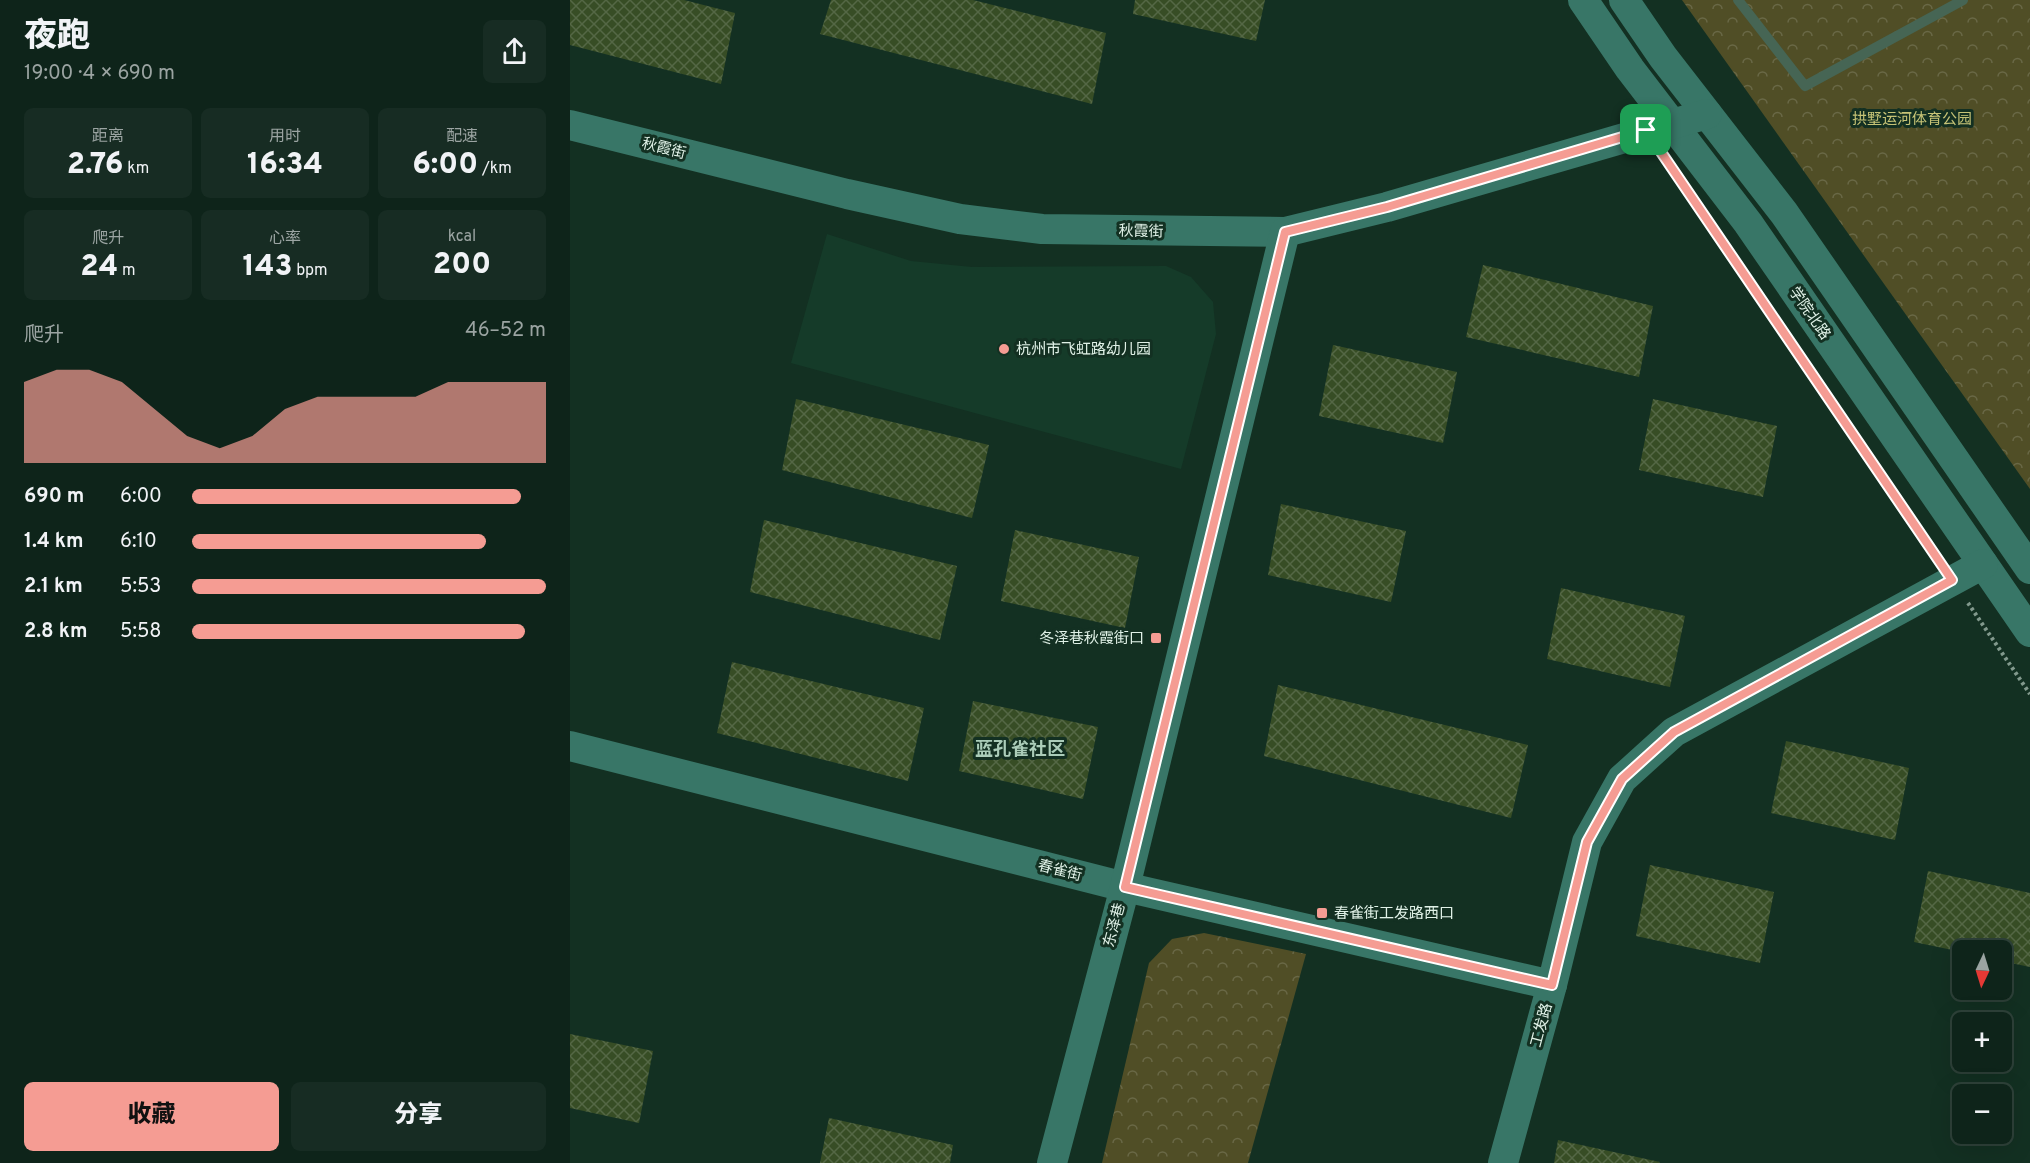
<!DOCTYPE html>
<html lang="zh">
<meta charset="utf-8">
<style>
body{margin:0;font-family:Overpass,"Noto Sans SC",sans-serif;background:#172c23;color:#f1f3f6;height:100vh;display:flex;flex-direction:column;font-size:22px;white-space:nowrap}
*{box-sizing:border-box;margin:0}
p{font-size:20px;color:#9ba4a2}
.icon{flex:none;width:33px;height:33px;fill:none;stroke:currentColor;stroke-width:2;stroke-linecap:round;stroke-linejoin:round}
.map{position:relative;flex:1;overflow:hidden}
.panel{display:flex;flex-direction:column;background:#0e241a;width:570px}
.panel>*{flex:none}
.needle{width:39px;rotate:184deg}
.controls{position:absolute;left:1382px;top:940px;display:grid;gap:12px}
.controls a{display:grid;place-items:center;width:60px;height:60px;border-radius:9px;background:#0e241a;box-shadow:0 6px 24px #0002,0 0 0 2px #2e4139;font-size:30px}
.pin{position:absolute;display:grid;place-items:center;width:51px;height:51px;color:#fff;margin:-26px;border-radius:12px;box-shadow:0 3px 9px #0006}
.round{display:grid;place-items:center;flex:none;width:63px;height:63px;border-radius:9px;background:#172c23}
.summary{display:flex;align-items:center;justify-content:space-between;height:102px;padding:0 24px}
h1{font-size:33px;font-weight:800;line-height:45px}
.stats{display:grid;grid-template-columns:repeat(3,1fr);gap:9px;height:102px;padding:6px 24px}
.stats div{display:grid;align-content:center;border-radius:9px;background:#172c23;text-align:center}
.stats b{font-size:30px;font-weight:800}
.stats small{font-size:16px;font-weight:400}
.stats p{font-size:16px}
.chart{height:168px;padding:12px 24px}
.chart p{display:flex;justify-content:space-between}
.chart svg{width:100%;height:108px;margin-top:6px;fill:#f59c93;opacity:.7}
.action{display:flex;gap:12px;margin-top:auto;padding:12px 24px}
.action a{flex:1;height:69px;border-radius:9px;background:#f59c93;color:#111;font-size:24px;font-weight:800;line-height:69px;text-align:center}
.action a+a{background:#172c23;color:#f1f3f6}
ul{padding:0 24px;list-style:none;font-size:20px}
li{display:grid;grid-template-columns:96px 72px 1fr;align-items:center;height:45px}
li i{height:15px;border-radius:8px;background:#f59c93}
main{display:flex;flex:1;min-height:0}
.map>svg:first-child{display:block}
.built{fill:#153b29}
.park{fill:url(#park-crowns)}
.building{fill:url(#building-cross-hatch)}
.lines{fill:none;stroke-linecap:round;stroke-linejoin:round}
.path{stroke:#82998d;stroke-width:4;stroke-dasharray:3 3;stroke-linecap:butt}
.lane{stroke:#466554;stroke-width:10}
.secondary{stroke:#387667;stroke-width:30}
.route-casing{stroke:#fff;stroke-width:12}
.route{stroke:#f59c93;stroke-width:8}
.poi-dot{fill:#f59c93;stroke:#133022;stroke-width:2}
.labels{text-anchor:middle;stroke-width:6;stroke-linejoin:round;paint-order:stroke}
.park-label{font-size:15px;fill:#c6c376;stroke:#133022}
.street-label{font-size:15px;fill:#e0f1e7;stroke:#133022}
.poi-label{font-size:15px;fill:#e0f1e7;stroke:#133022;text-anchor:start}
.quarter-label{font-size:18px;font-weight:bold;fill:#abcdb9;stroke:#133022}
</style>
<main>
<section class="panel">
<div class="summary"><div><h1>夜跑</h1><p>19:00 · 4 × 690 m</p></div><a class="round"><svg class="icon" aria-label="share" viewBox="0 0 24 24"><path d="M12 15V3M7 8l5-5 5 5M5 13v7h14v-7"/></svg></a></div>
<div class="stats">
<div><p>距离</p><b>2.76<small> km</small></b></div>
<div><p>用时</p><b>16:34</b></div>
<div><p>配速</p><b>6:00<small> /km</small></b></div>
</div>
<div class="stats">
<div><p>爬升</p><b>24<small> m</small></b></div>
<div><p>心率</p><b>143<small> bpm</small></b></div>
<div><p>kcal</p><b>200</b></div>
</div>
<div class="chart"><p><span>爬升</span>46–52 m</p>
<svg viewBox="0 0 160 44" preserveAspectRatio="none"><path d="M0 44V11L10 6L20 6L30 11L40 22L50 33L60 38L70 33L80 22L90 17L100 17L110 17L120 17L130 11L140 11L150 11L160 11V44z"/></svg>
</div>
<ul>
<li><b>690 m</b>6:00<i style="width:93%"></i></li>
<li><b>1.4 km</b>6:10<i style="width:83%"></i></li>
<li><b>2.1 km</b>5:53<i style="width:100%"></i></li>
<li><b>2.8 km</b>5:58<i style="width:94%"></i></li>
</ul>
<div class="action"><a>收藏</a><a>分享</a></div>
</section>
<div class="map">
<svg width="1460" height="1163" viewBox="0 0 1460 1163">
<defs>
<pattern id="park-crowns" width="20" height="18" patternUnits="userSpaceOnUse" patternTransform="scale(1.5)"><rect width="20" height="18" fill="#504e26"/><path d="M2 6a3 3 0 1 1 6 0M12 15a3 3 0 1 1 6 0" fill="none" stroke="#696846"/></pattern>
<pattern id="building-cross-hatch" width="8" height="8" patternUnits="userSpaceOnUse" patternTransform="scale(1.5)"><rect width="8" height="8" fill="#374d25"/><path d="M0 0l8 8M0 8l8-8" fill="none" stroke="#546745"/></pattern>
</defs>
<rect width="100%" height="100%" fill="#133022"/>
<!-- built -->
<polygon class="built" points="257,234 341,261 402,267 596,266 621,277 643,302 646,334 611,469 221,363"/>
<!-- park -->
<g class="park">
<polygon points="1112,0 1460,0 1460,489"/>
<polygon points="634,933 736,954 678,1163 532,1163 579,963 602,939"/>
</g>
<!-- building -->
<g class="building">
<polygon points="0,0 114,0 165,13 151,84 0,45"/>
<polygon points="261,0 403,0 536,33 522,104 250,34"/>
<polygon points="565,0 695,0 686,41 563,14"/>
<polygon points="913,265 1083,306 1069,377 896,337"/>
<polygon points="763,345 887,372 873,443 749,416"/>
<polygon points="226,399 419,445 402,518 212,470"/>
<polygon points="1083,399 1207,426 1193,497 1069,470"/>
<polygon points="711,504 836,531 821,602 698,575"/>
<polygon points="194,520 387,566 370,640 180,592"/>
<polygon points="445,530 569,557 555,628 431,601"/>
<polygon points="991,588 1115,616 1100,687 977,659"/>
<polygon points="162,662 354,708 338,781 147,733"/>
<polygon points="708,685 958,745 941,818 694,756"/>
<polygon points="403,701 528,727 513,799 389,771"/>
<polygon points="1216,741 1339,768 1325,840 1201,813"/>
<polygon points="1080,865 1204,892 1190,963 1066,936"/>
<polygon points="1358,871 1460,893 1460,967 1431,961 1431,951 1392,952 1344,942"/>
<polygon points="0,1034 83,1051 69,1123 0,1108"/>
<polygon points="259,1118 383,1145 380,1163 250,1163"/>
<polygon points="988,1140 1090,1162 1089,1163 984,1163"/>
</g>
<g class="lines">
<!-- path -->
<g class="path">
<polyline points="1129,209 1368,560"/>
<polyline points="1398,603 1460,694"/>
</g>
<!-- lane -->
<polyline class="lane" points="1168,0 1235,86 1393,0"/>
<!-- secondary -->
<g class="secondary">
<polyline points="1013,0 1060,69 1178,223 1460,632"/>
<polyline points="1054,0 1093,57 1214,213 1460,569"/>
<polyline points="0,125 277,194 390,219 472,229 715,232 817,207 1137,114"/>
<polyline points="0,746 555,887 982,985"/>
<polyline points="482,1163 555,887 715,232"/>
<polyline points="933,1163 982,985 1017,842 1052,779 1104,732 1413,564"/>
</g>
</g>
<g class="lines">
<defs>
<polygon id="route" points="1076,130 1382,580 1104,732 1052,779 1017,842 982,985 555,887 715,232 817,207"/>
</defs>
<!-- route casing -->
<use href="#route" class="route-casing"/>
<!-- route -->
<use href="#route" class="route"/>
</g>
<!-- markers -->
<g class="poi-dot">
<circle cx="434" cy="349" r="6"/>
<rect x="580" y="632" width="12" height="12" rx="3"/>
<rect x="746" y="907" width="12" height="12" rx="3"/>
</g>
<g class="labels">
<!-- park labels -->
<g class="park-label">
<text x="1342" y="124">拱墅运河体育公园</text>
</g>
<!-- street labels -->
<g class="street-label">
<text transform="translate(94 148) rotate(14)" y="5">秋霞街</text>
<text transform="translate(571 231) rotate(1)" y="5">秋霞街</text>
<text transform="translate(1240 313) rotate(55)" y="5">学院北路</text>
<text transform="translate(490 870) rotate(14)" y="5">春雀街</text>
<text transform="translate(544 925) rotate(-75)" y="5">东泽巷</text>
<text transform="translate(971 1025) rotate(-75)" y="5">工发路</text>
</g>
<!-- poi labels -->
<g class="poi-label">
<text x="446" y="354">杭州市飞虹路幼儿园</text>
<text x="574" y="643" text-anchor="end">冬泽巷秋霞街口</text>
<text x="764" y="918">春雀街工发路西口</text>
</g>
<!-- quarter labels -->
<g class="quarter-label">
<text x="450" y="755">蓝孔雀社区</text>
</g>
</g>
</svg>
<div class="controls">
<a><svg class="needle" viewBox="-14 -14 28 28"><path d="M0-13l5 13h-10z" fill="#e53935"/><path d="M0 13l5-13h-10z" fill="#9ba4a2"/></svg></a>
<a>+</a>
<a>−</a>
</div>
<div class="pin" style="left:1076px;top:130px;background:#1e9e55"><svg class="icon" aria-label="arrive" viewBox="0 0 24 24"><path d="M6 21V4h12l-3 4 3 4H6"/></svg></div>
</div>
</main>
